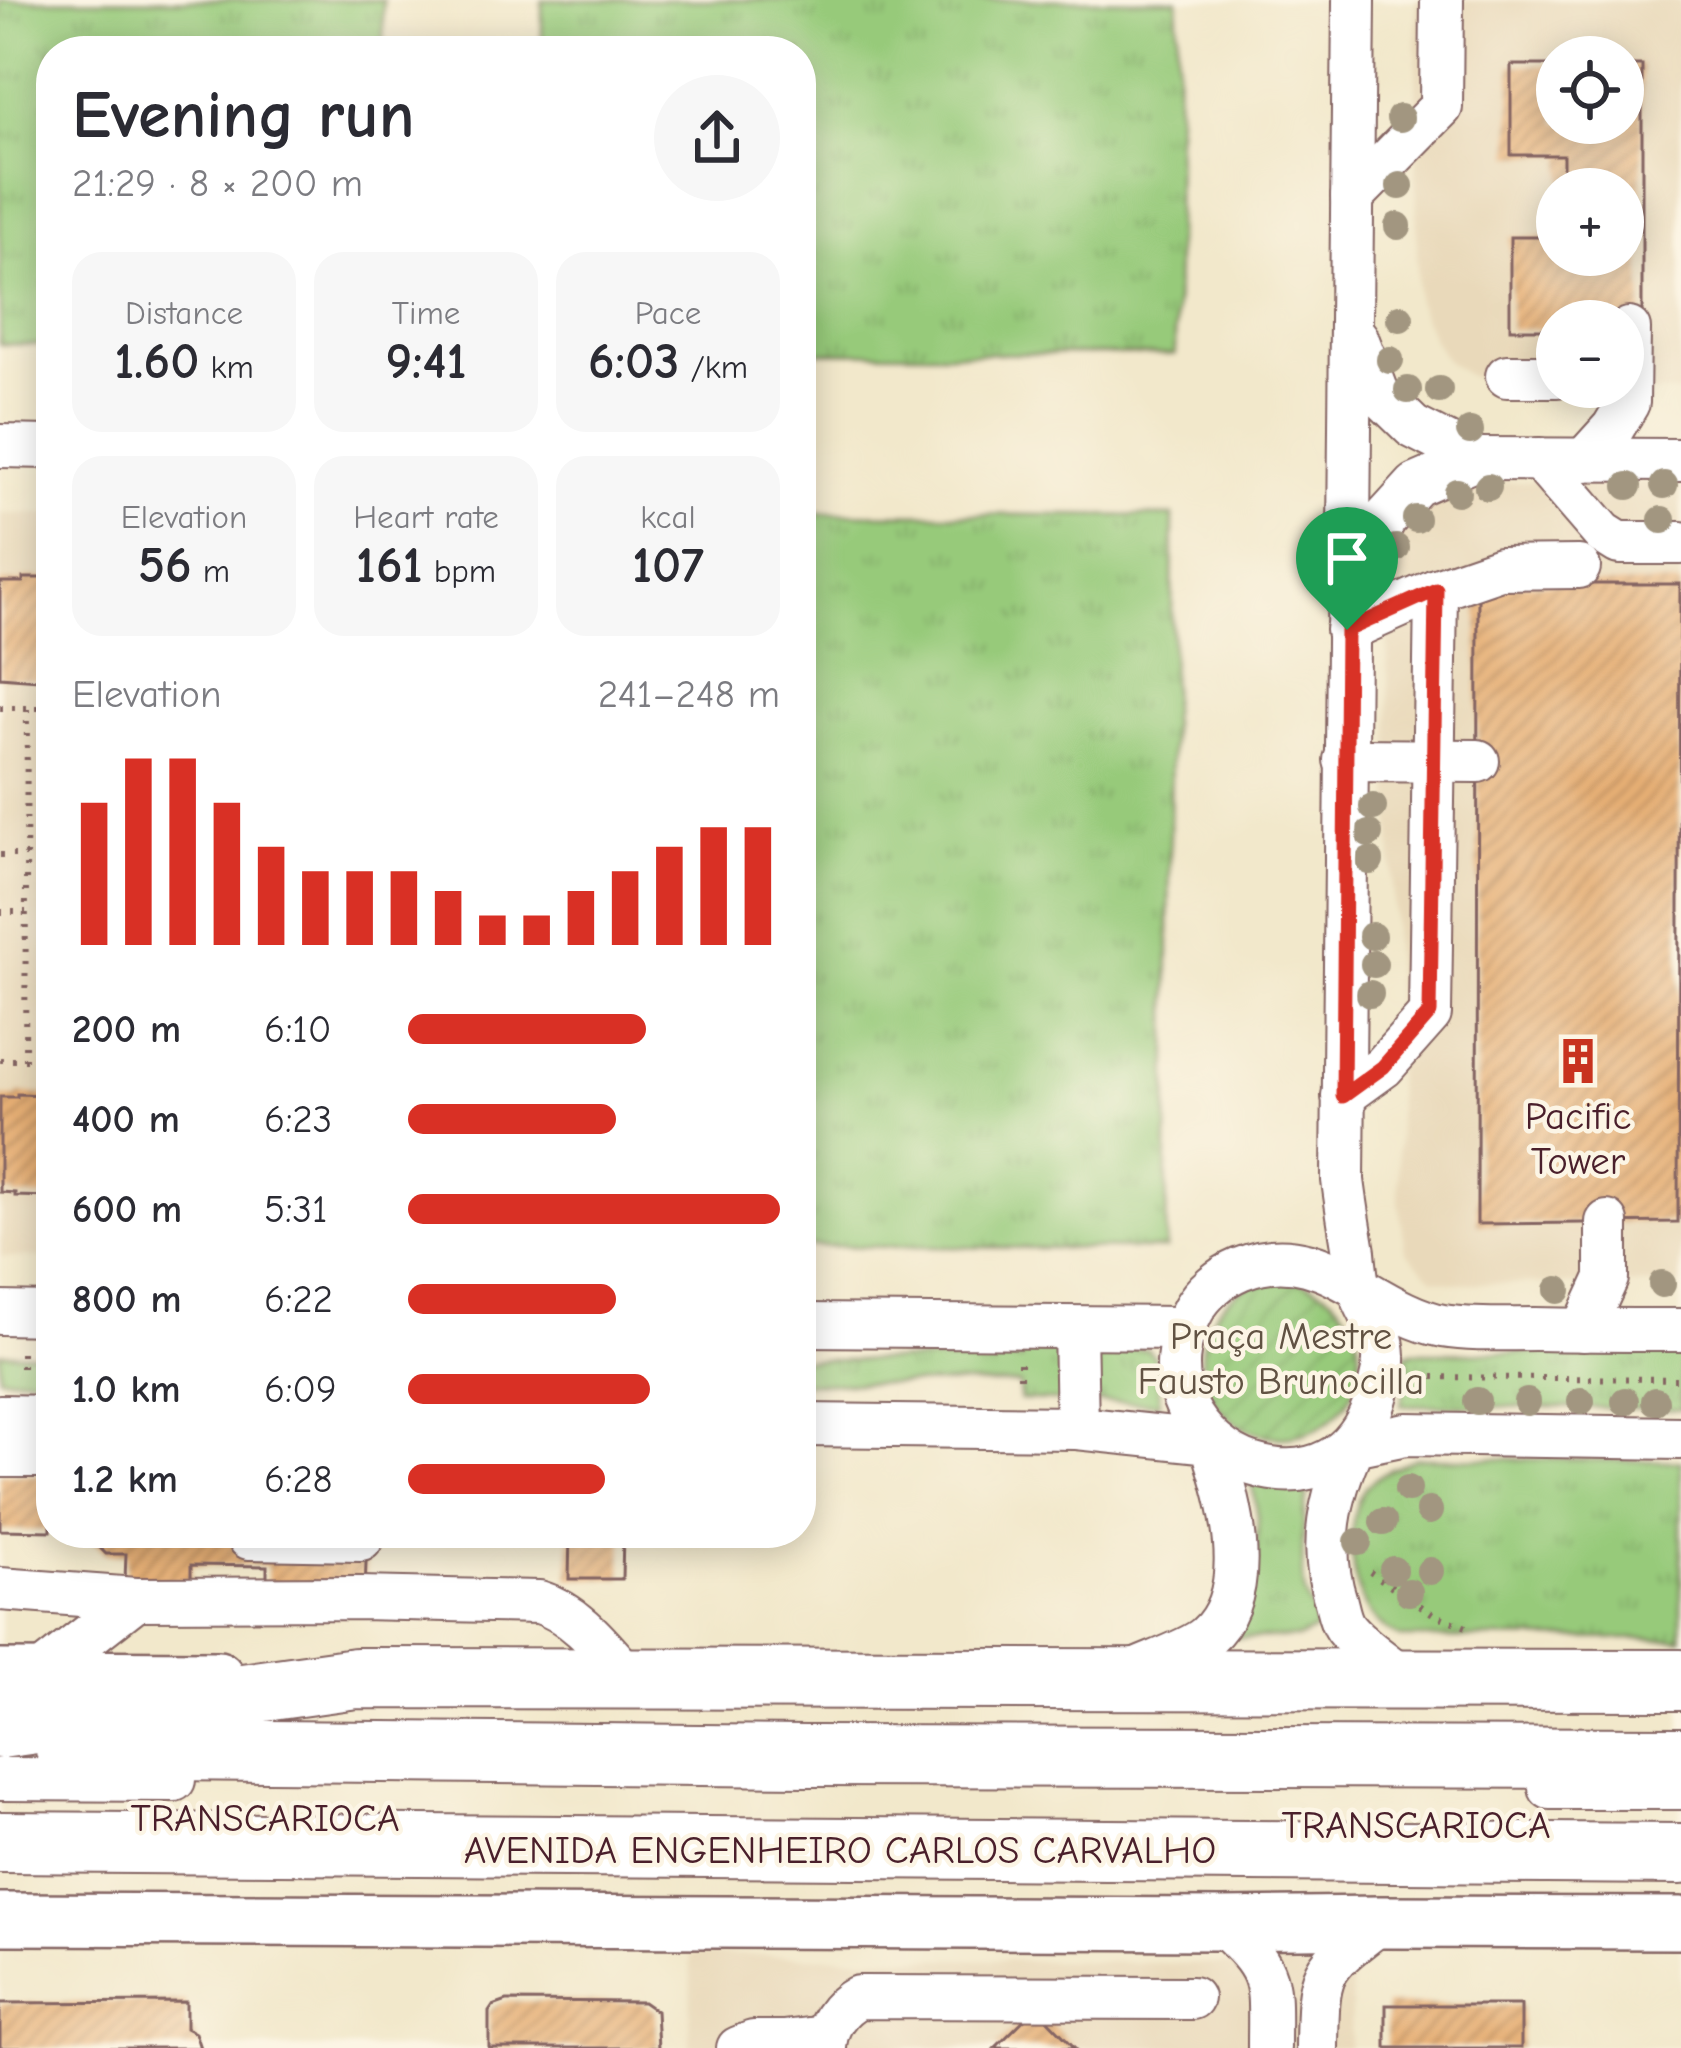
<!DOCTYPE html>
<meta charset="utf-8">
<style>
body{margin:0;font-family:"Comic Neue",sans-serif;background:#f7f7f7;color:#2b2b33;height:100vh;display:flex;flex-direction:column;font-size:45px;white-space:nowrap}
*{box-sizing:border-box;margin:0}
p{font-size:39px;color:#7c7c81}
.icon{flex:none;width:66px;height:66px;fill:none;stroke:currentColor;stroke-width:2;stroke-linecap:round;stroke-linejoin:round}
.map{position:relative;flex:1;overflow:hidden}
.sheet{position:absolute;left:36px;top:36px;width:780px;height:1512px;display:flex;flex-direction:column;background:#fff;border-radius:48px;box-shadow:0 6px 30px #0003}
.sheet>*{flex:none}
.controls{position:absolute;left:1536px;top:36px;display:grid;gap:24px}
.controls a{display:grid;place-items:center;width:108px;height:108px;border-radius:50%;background:#fff;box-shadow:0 6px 30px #0003;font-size:60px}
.pin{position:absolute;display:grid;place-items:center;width:102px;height:102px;color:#fff;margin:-123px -51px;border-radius:50% 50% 50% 0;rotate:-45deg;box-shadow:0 0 12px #0007}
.pin .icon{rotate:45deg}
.round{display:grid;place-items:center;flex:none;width:126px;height:126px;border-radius:63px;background:#f7f7f7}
.summary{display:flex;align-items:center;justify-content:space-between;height:204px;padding:0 36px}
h1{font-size:66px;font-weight:600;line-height:90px}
.figures{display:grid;grid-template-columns:repeat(3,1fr);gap:18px;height:204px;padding:12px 36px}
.figures div{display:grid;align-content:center;border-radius:30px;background:#f7f7f7;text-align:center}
.figures b{font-size:51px;font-weight:600}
.figures small{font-size:33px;font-weight:400}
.figures p{font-size:33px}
.chart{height:336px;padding:24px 36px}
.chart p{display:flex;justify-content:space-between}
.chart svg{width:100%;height:216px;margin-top:12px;stroke:#d93025;stroke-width:6}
ul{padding:0 36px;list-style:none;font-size:39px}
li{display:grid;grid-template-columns:192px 144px 1fr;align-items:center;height:90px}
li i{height:30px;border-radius:15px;background:#d93025}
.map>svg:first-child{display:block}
.built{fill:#e9d9ba;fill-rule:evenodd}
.grass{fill:url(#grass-tufts);stroke:#707452;stroke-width:3}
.garden{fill:url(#garden-furrows);stroke:#707452;stroke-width:3}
.building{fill:url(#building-hatch)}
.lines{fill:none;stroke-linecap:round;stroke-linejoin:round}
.minor-casing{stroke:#856563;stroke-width:46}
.major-casing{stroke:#856563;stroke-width:56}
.highway-casing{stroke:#856563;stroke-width:64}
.path{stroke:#856563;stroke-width:6;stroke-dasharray:3 9;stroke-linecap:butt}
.minor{stroke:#fff;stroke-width:42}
.major{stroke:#fff;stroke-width:51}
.highway{stroke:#fff;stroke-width:60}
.tree{fill:#a29680}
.route-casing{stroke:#fff;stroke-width:24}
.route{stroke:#d93025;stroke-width:15}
.labels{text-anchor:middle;stroke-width:9;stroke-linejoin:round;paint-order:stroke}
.poi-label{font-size:39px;fill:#4a1f2b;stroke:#fcf5e5}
.park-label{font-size:39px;fill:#615243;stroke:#fcf5e5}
.street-label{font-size:39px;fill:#4a1f2b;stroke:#fcf5e5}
</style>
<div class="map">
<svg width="1681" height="2048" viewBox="0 0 1681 2048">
<defs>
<pattern id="grass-tufts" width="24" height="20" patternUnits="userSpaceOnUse" patternTransform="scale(3)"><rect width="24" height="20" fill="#97ca7a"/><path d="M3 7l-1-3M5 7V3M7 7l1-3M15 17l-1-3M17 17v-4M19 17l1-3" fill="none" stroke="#84ad6a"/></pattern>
<pattern id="garden-furrows" width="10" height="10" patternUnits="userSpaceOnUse" patternTransform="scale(3)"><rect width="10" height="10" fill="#97ca7a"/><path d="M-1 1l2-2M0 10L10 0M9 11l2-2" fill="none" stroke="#84ad6a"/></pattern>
<pattern id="building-hatch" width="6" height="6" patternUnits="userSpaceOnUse" patternTransform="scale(3)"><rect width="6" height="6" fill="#e6af75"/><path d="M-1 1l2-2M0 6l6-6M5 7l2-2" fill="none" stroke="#bc8e60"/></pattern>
</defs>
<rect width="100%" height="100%" fill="#fcf5e5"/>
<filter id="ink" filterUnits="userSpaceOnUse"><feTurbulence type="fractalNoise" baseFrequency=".00833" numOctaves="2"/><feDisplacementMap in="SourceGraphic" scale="24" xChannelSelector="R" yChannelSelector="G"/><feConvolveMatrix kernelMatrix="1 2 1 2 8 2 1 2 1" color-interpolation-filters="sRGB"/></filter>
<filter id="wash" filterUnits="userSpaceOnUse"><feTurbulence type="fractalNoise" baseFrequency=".004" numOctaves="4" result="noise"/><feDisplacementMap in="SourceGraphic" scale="48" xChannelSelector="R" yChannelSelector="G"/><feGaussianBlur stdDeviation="2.7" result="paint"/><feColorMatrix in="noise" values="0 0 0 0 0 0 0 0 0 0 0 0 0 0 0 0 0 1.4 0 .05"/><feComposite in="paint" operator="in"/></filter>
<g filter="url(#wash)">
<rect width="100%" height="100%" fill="#f2e8cb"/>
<!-- built -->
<g class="built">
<path d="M 1416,0 L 1681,0 L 1681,393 L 1504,390 L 1467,375 L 1446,360 L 1432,338 L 1417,301 ZM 1557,57 L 1623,57 L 1623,123 L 1557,123 ZM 1557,189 L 1623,189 L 1623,255 L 1557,255 ZM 1557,321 L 1623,321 L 1623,387 L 1557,387 Z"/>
<polygon points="1467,482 1681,483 1681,1285 1455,1283 1433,1278 1406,1251 1399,1203 1386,579 1391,540 1409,512"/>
<polygon points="0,514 51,514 51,1258 0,1257"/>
<polygon points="691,1954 1352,1967 1350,2048 690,2048"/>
</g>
<!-- grass -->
<g class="grass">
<polygon points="0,0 383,0 383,51 51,51 51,345 0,344"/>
<polygon points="542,0 1178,0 1175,355 801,352 801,51 542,51"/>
<polygon points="801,513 1173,516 1166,1249 801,1246"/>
<path d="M 1147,1349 L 1155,1357 C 1155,1373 1161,1388 1159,1403 L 1020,1400 L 1019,1384 L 801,1383 L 801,1360 L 1021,1360 L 1022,1352 Z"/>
<polygon points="1413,1352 1681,1354 1681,1409 1401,1405 1408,1365 1406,1355"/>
<rect x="0" y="1353" width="51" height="24"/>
<path d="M 1415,1458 L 1681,1461 L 1681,1639 L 1400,1638 C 1389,1632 1377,1624 1370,1614 C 1349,1585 1343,1517 1366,1487 C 1378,1473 1399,1466 1415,1458 Z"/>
<path d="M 1310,1478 C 1303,1503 1300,1569 1305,1594 C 1308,1608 1318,1616 1315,1630 L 1298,1638 L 1231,1638 L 1256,1561 L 1258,1517 L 1251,1480 Z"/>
</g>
<!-- garden -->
<circle class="garden" cx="1281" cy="1358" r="79"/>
<g id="blocks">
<!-- building -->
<g class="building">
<polygon points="1511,65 1557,65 1557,123 1623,123 1623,65 1642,65 1642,329 1623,321 1557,321 1557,329 1510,329 1510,237 1557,237 1557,255 1623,255 1623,189 1563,189 1563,155 1511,155"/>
<polygon points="23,578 51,578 51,681 0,677 0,582 23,582"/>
<polygon points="1478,584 1680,584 1678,1222 1477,1224"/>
<polygon points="17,1094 51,1095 51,1197 15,1196 15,1193 0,1192 0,1097 17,1097"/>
<polygon points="0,1474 51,1475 51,1531 0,1530"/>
<polygon points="85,1533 367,1533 365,1592 267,1590 267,1566 191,1565 191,1581 125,1580 126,1554 106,1554"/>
<polygon points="570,1533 623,1533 622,1579 569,1579"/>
<polygon points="507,2001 643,2002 656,2011 658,2048 489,2048 489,2012 493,2006"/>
<polygon points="186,2002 186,2028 195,2033 200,2048 0,2048 0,2003"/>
<rect x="1386" y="2005" width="135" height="43"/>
<polygon points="1036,2008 1075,2048 995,2048"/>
</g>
</g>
</g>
<g filter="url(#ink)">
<use href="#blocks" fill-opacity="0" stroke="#856563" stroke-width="3"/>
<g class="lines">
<defs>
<g id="minor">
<path d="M 1354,0 L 1343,1180 C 1346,1204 1350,1228 1354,1252 C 1355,1264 1356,1277 1359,1288 C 1367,1314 1383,1327 1384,1356 C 1385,1371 1379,1386 1375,1401 C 1357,1457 1311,1482 1254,1465 C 1226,1457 1199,1433 1187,1407 C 1172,1376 1177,1338 1193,1310 C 1203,1292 1221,1277 1240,1269 C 1320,1235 1370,1312 1443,1326 C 1473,1331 1505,1329 1535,1329 C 1583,1330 1632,1330 1681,1330"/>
<polyline points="1352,197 1441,107 1442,0"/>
<polyline points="1507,376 1557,376"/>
<polyline points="0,446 51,447"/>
<polyline points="1476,459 1681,460"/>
<polyline points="1539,459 1603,533 1619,543 1681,543"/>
<polyline points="1584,460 1613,428 1628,403 1629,329"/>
<polyline points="1352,585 1385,519 1416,485 1476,459 1413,427 1378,393 1357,338"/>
<polyline points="1347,630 1436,590 1500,568 1579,567"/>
<polyline points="1345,760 1478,761"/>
<polyline points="1343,1096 1383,1067 1430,1014 1436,590"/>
<polyline points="0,1313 51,1314"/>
<polyline points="801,1325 1184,1328"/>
<polyline points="1075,1328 1077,1428"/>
<polyline points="1583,1330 1607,1278 1607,1222"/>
<polyline points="0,1416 51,1417"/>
<path d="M 801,1425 L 1077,1428 L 1211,1442 C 1229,1495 1258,1591 1207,1636 C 1193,1649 1151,1663 1132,1672"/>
<polyline points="0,1456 51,1456"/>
<polyline points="249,1538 361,1540"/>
<polyline points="0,1589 136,1599"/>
<path d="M 37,1676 L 136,1599 L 360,1598 L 539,1602 C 577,1613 605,1651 630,1679"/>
<path d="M 1403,1678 C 1385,1662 1360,1647 1345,1628 C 1340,1621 1338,1610 1336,1602 C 1318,1547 1330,1495 1353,1445 L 1406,1434 L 1681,1438"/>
<polyline points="0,1779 174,1780"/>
<polyline points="1550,1788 1681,1788"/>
<path d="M 1222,1924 C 1275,1973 1269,1979 1269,2048"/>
<polyline points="738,2048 753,2042 784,2042"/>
<polyline points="784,2048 784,2042 825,2037"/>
<path d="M 825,2048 C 826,2026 838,2008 858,1997 L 1192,1998"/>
<path d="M 1317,2048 C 1318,1969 1318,1970 1381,1922"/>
</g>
<g id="major">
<polyline points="0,1676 218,1677"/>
<polyline points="0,1919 1222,1924 1381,1922 1681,1923"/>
</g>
<g id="highway">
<polyline points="0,1728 356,1678 1681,1680"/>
<polyline points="66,1749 807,1756 1681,1758"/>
<polyline points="0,1842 1681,1854"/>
</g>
</defs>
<!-- minor casing -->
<use href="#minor" class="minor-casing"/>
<!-- major casing -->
<use href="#major" class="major-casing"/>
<!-- highway casing -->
<use href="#highway" class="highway-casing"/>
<!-- path -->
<g class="path">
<polyline points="0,708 51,708"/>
<polyline points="0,855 26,855"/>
<polyline points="0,912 26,912"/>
<polyline points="0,1060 51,1060"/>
<polyline points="25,1060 27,708"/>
<polyline points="22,1353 22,1377"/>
<polyline points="1020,1363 1020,1384"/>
<polyline points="1421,1377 1681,1379"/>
<polyline points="1370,1572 1433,1614 1474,1630"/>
</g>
<!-- minor -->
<use href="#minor" class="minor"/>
<!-- major -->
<use href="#major" class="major"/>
<!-- highway -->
<use href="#highway" class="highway"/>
</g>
<!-- trees -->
<g class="tree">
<circle cx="1400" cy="118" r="14"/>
<circle cx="1400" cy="186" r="14"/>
<circle cx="1398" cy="226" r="14"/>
<circle cx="1400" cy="318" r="14"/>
<circle cx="1390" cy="360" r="14"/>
<circle cx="1408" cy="390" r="14"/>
<circle cx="1439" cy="390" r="14"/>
<circle cx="1470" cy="431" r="14"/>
<circle cx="1664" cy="485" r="14"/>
<circle cx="1628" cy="486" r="14"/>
<circle cx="1488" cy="487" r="14"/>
<circle cx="1457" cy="492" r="14"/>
<circle cx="1416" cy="519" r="14"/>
<circle cx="1662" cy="520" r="14"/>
<circle cx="1396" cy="548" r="14"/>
<circle cx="1373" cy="807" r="14"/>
<circle cx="1369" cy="834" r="14"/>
<circle cx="1370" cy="861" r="14"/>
<circle cx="1372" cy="936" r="14"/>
<circle cx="1374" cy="964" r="14"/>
<circle cx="1370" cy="994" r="14"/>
<circle cx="1662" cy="1284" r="14"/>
<circle cx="1558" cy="1290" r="14"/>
<circle cx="1477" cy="1401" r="14"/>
<circle cx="1581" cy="1401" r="14"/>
<circle cx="1625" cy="1401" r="14"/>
<circle cx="1655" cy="1401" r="14"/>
<circle cx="1527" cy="1402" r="14"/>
<circle cx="1408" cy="1489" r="14"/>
<circle cx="1429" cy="1511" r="14"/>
<circle cx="1383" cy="1522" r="14"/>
<circle cx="1358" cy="1542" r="14"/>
<circle cx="1393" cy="1570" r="14"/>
<circle cx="1430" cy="1571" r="14"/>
<circle cx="1409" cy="1592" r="14"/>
</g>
</g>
<g class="lines" filter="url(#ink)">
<defs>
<polygon id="route" points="1436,590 1430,1013 1383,1067 1343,1096 1347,630"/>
</defs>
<!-- route casing -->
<use href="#route" class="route-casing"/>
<!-- route -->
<use href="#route" class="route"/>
</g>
<!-- icons -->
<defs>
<symbol id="building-bare" viewBox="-9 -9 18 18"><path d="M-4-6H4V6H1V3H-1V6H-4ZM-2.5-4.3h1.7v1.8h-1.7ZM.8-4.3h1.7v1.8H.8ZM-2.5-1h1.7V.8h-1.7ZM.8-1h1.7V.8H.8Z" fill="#c8321e" stroke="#fcf5e5" stroke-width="2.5" paint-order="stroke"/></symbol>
</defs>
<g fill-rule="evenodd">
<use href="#building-bare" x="1545" y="1028" width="66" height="66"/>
</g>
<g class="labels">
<!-- poi labels -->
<g class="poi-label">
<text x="1578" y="1129">Pacific<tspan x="1578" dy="45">Tower</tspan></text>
</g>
<!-- park labels -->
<g class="park-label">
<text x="1281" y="1349">Praça Mestre<tspan x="1281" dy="45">Fausto Brunocilla</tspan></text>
</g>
<!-- street labels -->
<g class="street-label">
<text x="265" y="1831">TRANSCARIOCA</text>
<text x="1416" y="1838">TRANSCARIOCA</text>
<text x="840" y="1863">AVENIDA ENGENHEIRO CARLOS CARVALHO</text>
</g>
</g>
</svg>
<div class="controls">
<a><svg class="icon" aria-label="locate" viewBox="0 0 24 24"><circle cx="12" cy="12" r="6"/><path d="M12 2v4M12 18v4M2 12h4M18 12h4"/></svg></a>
<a>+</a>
<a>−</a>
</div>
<div class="pin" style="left:1347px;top:630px;background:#1e9e55"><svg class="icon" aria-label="arrive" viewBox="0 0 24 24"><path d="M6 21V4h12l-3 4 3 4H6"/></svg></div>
<section class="sheet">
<div class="summary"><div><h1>Evening run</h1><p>21:29 · 8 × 200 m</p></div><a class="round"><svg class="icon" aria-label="share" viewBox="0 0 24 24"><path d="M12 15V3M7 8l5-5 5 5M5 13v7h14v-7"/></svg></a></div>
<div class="figures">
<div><p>Distance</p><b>1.60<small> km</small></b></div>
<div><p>Time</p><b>9:41</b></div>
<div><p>Pace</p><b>6:03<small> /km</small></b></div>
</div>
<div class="figures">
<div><p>Elevation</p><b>56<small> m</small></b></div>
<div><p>Heart rate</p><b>161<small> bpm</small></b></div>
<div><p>kcal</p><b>107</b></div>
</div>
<div class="chart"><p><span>Elevation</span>241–248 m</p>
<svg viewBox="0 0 160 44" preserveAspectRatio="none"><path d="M5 44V15M15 44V6M25 44V6M35 44V15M45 44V24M55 44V29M65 44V29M75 44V29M85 44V33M95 44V38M105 44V38M115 44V33M125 44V29M135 44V24M145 44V20M155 44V20"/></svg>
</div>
<ul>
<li><b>200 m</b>6:10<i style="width:64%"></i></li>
<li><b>400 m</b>6:23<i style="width:56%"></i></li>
<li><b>600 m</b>5:31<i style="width:100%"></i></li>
<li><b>800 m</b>6:22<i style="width:56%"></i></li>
<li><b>1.0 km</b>6:09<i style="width:65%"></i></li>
<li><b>1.2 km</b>6:28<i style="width:53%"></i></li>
</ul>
</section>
</div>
